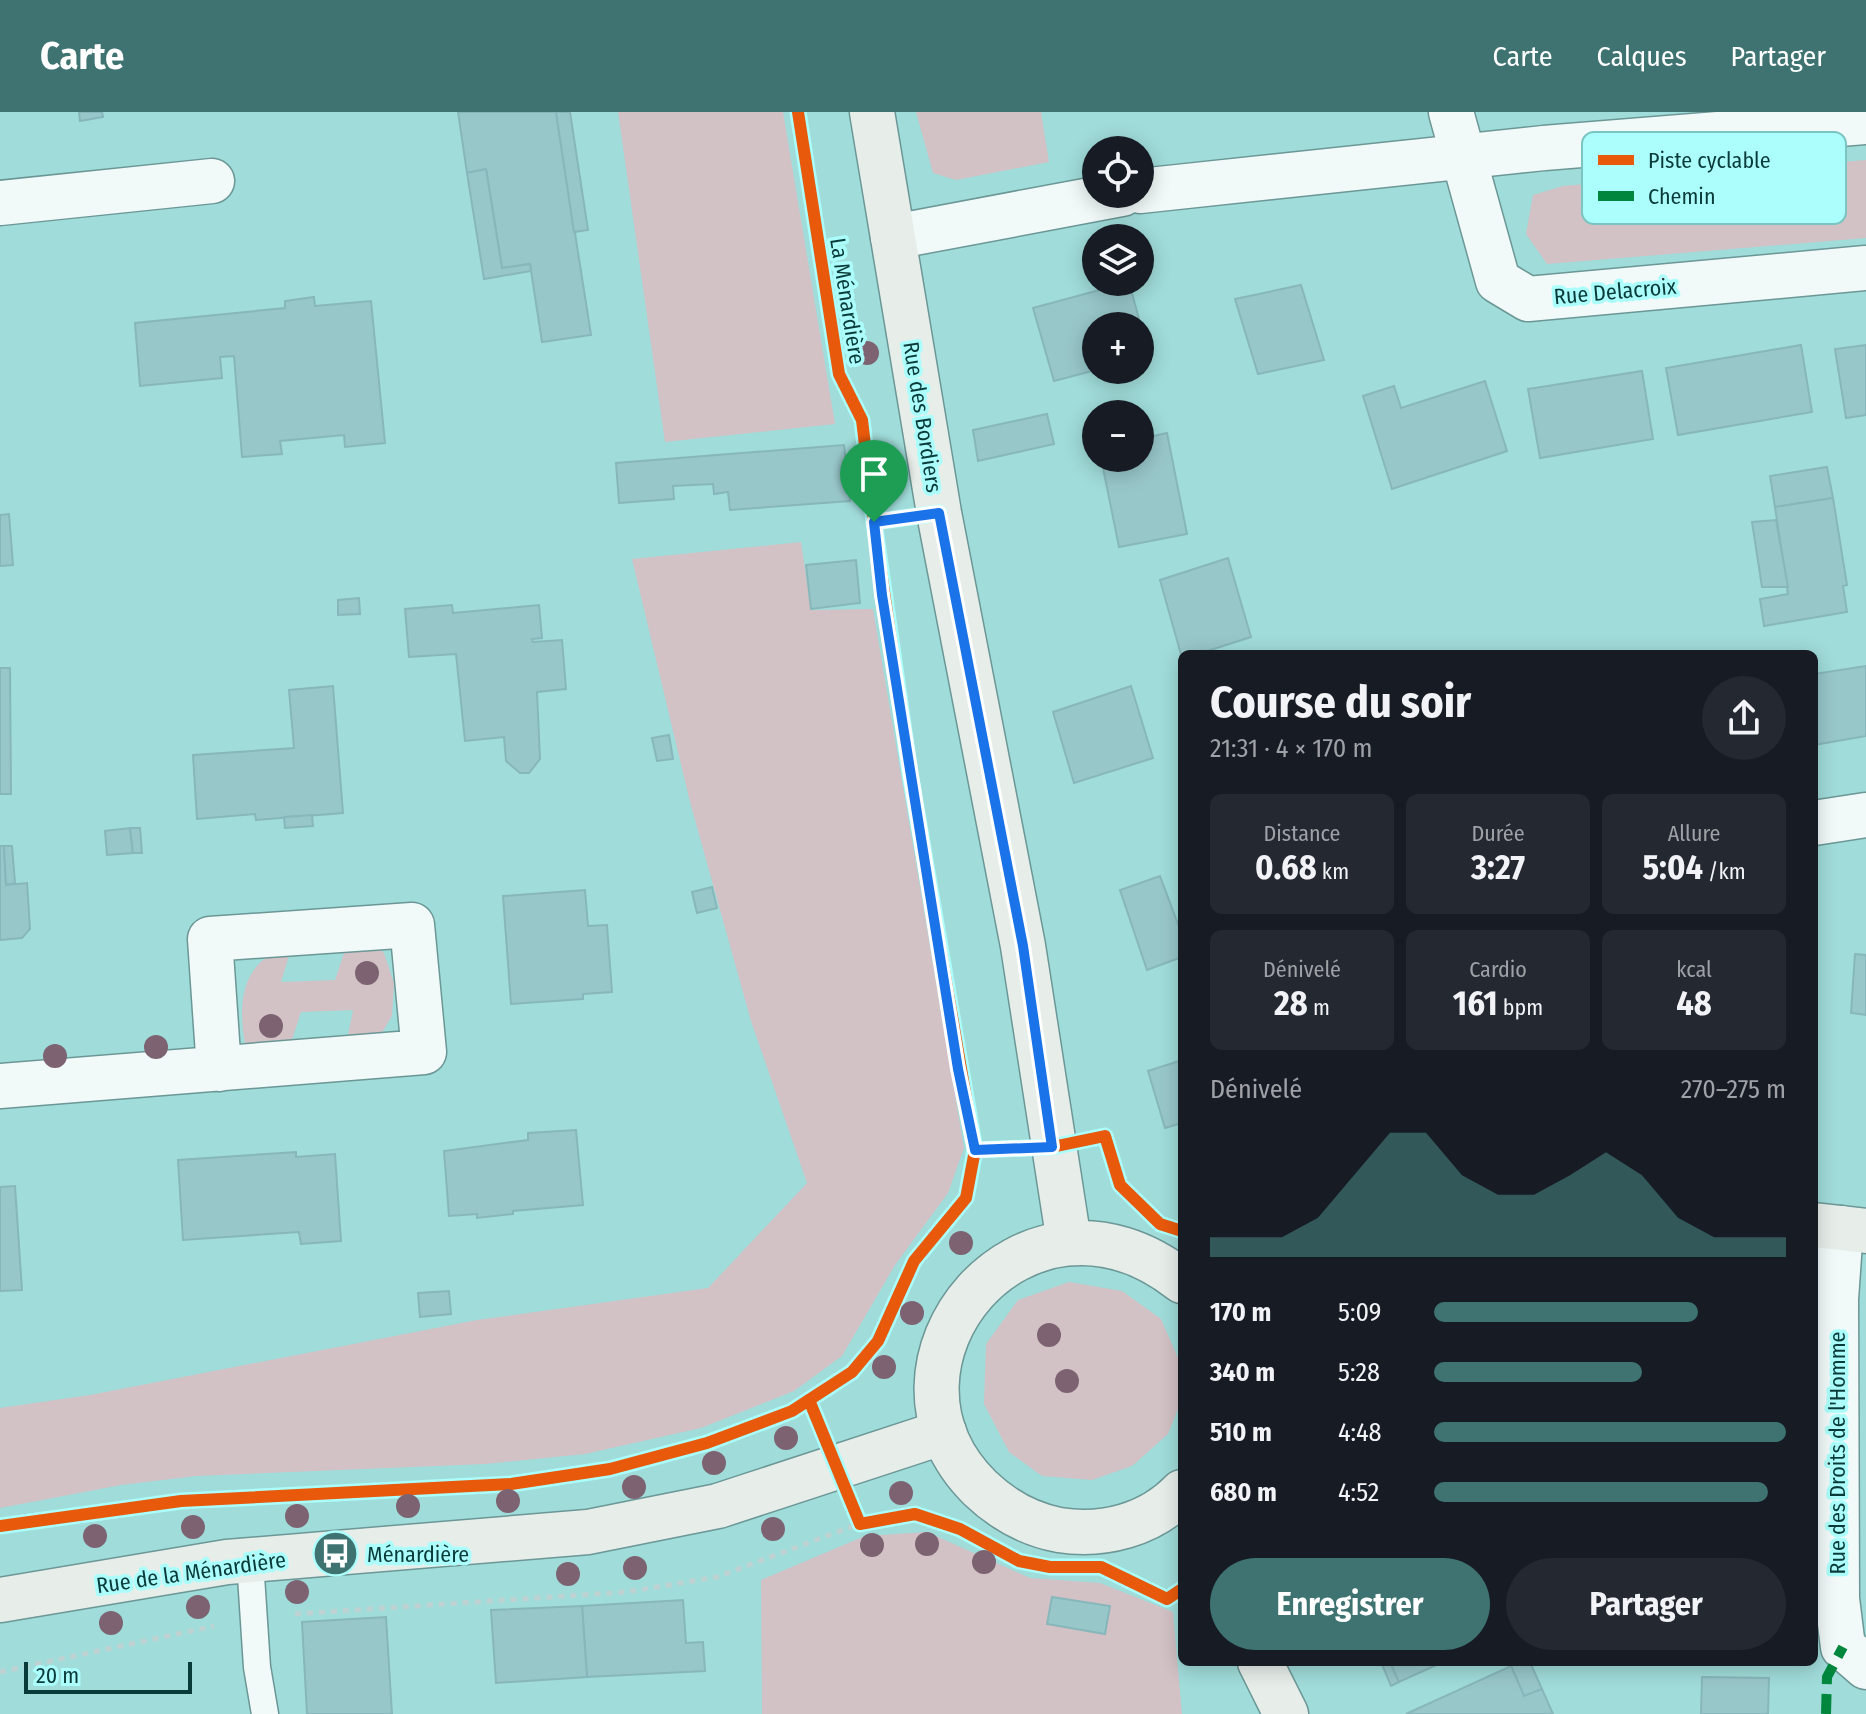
<!DOCTYPE html>
<html lang="fr">
<meta charset="utf-8">
<style>
body{margin:0;font-family:"Fira Sans Condensed",sans-serif;background:#242831;color:#f1f3f6;height:100vh;display:flex;flex-direction:column;font-size:30px;white-space:nowrap}
*{box-sizing:border-box;margin:0}
p{font-size:26px;color:#9ea1a6}
.icon{flex:none;width:44px;height:44px;fill:none;stroke:currentColor;stroke-width:2;stroke-linecap:round;stroke-linejoin:round}
.map{position:relative;flex:1;overflow:hidden}
.drawer{position:absolute;left:1178px;top:538px;width:640px;height:1016px;display:flex;flex-direction:column;background:#171b24;border-radius:12px;box-shadow:0 4px 20px #0003}
.drawer>*{flex:none}
.controls{position:absolute;left:1082px;top:24px;display:grid;gap:16px}
.controls a{display:grid;place-items:center;width:72px;height:72px;border-radius:50%;background:#171b24;box-shadow:0 4px 20px #0003;font-size:40px}
.scale{position:absolute;left:24px;bottom:20px;width:168px;box-sizing:border-box;padding-left:8px;border:4px solid #093b3a;border-top:0;font-size:22px;line-height:28px;white-space:nowrap;color:#093b3a;-webkit-text-stroke:6px #abfefb;paint-order:stroke}
.pin{position:absolute;display:grid;place-items:center;width:68px;height:68px;color:#fff;margin:-82px -34px;border-radius:50% 50% 50% 0;rotate:-45deg;box-shadow:0 0 8px #0007}
.pin .icon{rotate:45deg}
.round{display:grid;place-items:center;flex:none;width:84px;height:84px;border-radius:42px;background:#242831}
.summary{display:flex;align-items:center;justify-content:space-between;height:136px;padding:0 32px}
h1{font-size:44px;font-weight:700;line-height:60px}
.stats{display:grid;grid-template-columns:repeat(3,1fr);gap:12px;height:136px;padding:8px 32px}
.stats div{display:grid;align-content:center;border-radius:12px;background:#242831;text-align:center}
.stats b{font-size:34px;font-weight:700}
.stats small{font-size:22px;font-weight:400}
.stats p{font-size:22px}
.chart{height:224px;padding:16px 32px}
.chart p{display:flex;justify-content:space-between}
.chart svg{width:100%;height:144px;margin-top:8px;fill:#3e7372;opacity:.7}
.primary-button{display:flex;gap:16px;margin-top:auto;padding:16px 32px}
.primary-button a{flex:1;height:92px;border-radius:48px;background:#3e7372;color:#fff;font-size:32px;font-weight:700;line-height:92px;text-align:center}
.primary-button a+a{background:#242831;color:#f1f3f6}
ul{padding:0 32px;list-style:none;font-size:26px}
li{display:grid;grid-template-columns:128px 96px 1fr;align-items:center;height:60px}
li i{height:20px;border-radius:10px;background:#3e7372}
header{display:flex;align-items:center;gap:48px;box-sizing:border-box;height:112px;padding:0 40px;background:#3e7372;color:#fff}
header strong{font-size:38px}
nav{display:flex;gap:44px;margin-inline-start:auto;font-size:28px}
.map>svg:first-child{display:block}
.green{fill:#d2c1c5}
.building{fill:#98c7ca;stroke:#87b7ba;stroke-width:2}
.lines{fill:none;stroke-linecap:round;stroke-linejoin:round}
.lane-casing{stroke:#6b9796;stroke-width:29}
.street-casing{stroke:#6b9796;stroke-width:47}
.secondary-casing{stroke:#6b9796;stroke-width:47}
.path{stroke:#bfd2d2;stroke-width:5;stroke-dasharray:6 6;stroke-linecap:butt}
.lane{stroke:#f1faf9;stroke-width:26}
.street{stroke:#f1faf9;stroke-width:44}
.secondary{stroke:#e7eeea;stroke-width:44}
.quiet{stroke:#00873e;stroke-width:10;stroke-dasharray:20 10;stroke-linecap:butt}
.cycleway-casing{stroke:#abfefb;stroke-width:17}
.cycleway{stroke:#e8590c;stroke-width:12}
.tree{fill:#7d6372}
.route-casing{stroke:#fff;stroke-width:16}
.route{stroke:#1a73e8;stroke-width:10}
.labels{text-anchor:middle;stroke-width:7;stroke-linejoin:round;paint-order:stroke}
.street-label{font-size:22px;fill:#093b3a;stroke:#abfefb}
.poi-label{font-size:22px;fill:#093b3a;stroke:#abfefb;text-anchor:start}
.key{fill:#abfefb;stroke:#7ac4c1;stroke-width:2}
.key-label{font-size:22px;fill:#093b3a}
</style>
<header>
<strong>Carte</strong>
<nav><a>Carte</a><a>Calques</a><a>Partager</a></nav>
</header>
<div class="map">
<svg width="1866" height="1602" viewBox="0 0 1866 1602">
<rect width="100%" height="100%" fill="#a0dcda"/>
<!-- green -->
<g class="green">
<polygon points="618,0 783,0 835,312 665,330"/>
<polygon points="916,0 1041,0 1049,50 956,68 933,61"/>
<polygon points="1866,48 1866,126 1547,152 1526,122 1533,83 1563,74"/>
<polygon points="801,430 811,498 873,497 964,1036 948,1081 895,1153 842,1244 794,1279 701,1316 585,1342 485,1352 196,1364 121,1373 0,1396 0,1296 90,1283 477,1208 708,1176 807,1071 751,909 690,690 632,447"/>
<path d="M 347,832 L 376,834 L 384,841 L 394,871 L 392,904 L 374,934 L 345,939 L 353,898 L 301,900 L 287,943 L 246,937 C 237,892 240,847 292,834 L 281,870 L 335,868 Z"/>
<polygon points="1069,1170 1122,1179 1161,1207 1182,1255 1182,1287 1168,1322 1132,1354 1092,1368 1042,1364 1009,1340 984,1292 986,1232 1018,1188"/>
<polygon points="927,1420 1030,1466 1100,1471 1173,1500 1182,1602 762,1602 761,1468 865,1424"/>
</g>
<!-- building -->
<g class="building">
<polygon points="79,0 102,0 103,5 80,9"/>
<polygon points="458,0 556,0 591,223 542,230 530,152 502,156 486,57 467,61"/>
<polygon points="556,0 570,0 588,118 574,120"/>
<polygon points="486,57 502,156 530,152 531,159 484,167 467,61"/>
<polygon points="1129,170 1149,244 1140,246 1140,214 1096,214 1096,258 1054,269 1033,196"/>
<polygon points="1301,173 1324,248 1258,262 1235,187"/>
<polygon points="314,185 315,194 371,189 385,331 345,335 344,323 280,329 282,342 242,345 234,244 220,245 222,266 140,274 135,211 285,196 285,189"/>
<polygon points="1801,233 1812,300 1678,323 1666,256"/>
<polygon points="1866,233 1866,303 1846,306 1835,237"/>
<polygon points="1642,259 1653,327 1540,346 1528,277"/>
<polygon points="1485,269 1507,339 1392,377 1363,284 1394,274 1401,296"/>
<polygon points="1047,302 1054,332 978,349 973,318"/>
<polygon points="1167,321 1187,422 1119,435 1101,346 1140,346 1140,327"/>
<polygon points="844,333 850,389 730,398 728,380 714,382 713,372 673,374 674,387 619,391 616,351"/>
<polygon points="1827,355 1833,386 1775,395 1770,364"/>
<polygon points="1833,386 1847,473 1843,474 1847,500 1764,514 1760,487 1788,482 1775,395"/>
<polygon points="9,402 13,453 0,454 0,403"/>
<polygon points="1776,408 1788,475 1762,475 1752,410"/>
<polygon points="1228,446 1251,525 1198,542 1182,542 1182,546 1160,468"/>
<polygon points="856,448 860,491 811,497 806,453"/>
<polygon points="359,486 360,502 338,503 338,488"/>
<polygon points="452,493 453,501 539,493 542,526 532,527 533,530 562,528 566,577 537,580 540,647 529,661 520,661 506,649 504,625 465,629 456,542 409,545 405,497"/>
<polygon points="1866,554 1866,624 1814,633 1814,562"/>
<polygon points="0,556 10,556 11,682 0,682"/>
<polygon points="333,574 343,701 256,708 255,702 197,707 193,643 294,636 289,578"/>
<polygon points="1131,574 1153,646 1074,671 1053,600"/>
<polygon points="669,623 673,647 657,649 652,626"/>
<polygon points="312,703 313,714 285,716 284,705"/>
<polygon points="130,716 133,741 107,743 105,719"/>
<polygon points="130,716 140,716 142,741 133,741"/>
<polygon points="0,734 4,734 6,773 27,771 30,817 22,826 0,828"/>
<polygon points="4,734 12,734 15,771 6,773"/>
<polygon points="1160,764 1182,823 1182,845 1147,858 1120,778"/>
<polygon points="712,775 717,796 697,801 692,780"/>
<polygon points="585,778 588,814 607,813 612,880 583,882 583,887 511,892 503,784"/>
<polygon points="1855,842 1866,843 1866,903 1851,901"/>
<polygon points="1182,948 1182,1011 1165,1016 1148,959"/>
<polygon points="576,1018 583,1093 513,1099 513,1102 477,1106 477,1102 449,1104 444,1039 528,1028 528,1021"/>
<polygon points="296,1040 296,1045 335,1042 341,1129 301,1132 299,1120 183,1128 178,1048"/>
<polygon points="15,1074 22,1178 0,1179 0,1075"/>
<polygon points="449,1179 451,1202 420,1205 418,1181"/>
<polygon points="1052,1485 1110,1494 1105,1522 1047,1512"/>
<polygon points="683,1488 686,1531 703,1530 705,1559 587,1565 582,1494"/>
<polygon points="582,1494 587,1565 496,1571 491,1498"/>
<polygon points="386,1505 392,1602 307,1602 302,1510"/>
<polygon points="1381,1550 1390,1550 1399,1570 1391,1574"/>
<polygon points="1390,1550 1443,1550 1399,1570"/>
<polygon points="1521,1550 1530,1550 1542,1577 1524,1584 1511,1554"/>
<polygon points="1511,1554 1524,1584 1542,1577 1553,1602 1406,1602"/>
<polygon points="1702,1565 1769,1566 1768,1602 1701,1602"/>
</g>
<g class="lines">
<defs>
<polyline id="lane" points="250,1449 257,1555 265,1602"/>
<g id="street">
<polyline points="1451,0 1498,169 1528,187 1866,156"/>
<polyline points="1140,79 1544,36 1866,10"/>
<polyline points="0,91 212,69"/>
<polyline points="893,125 1122,82"/>
<polyline points="1814,711 1866,703"/>
<polyline points="0,974 424,940 412,813 210,827 219,957"/>
<polyline points="1841,1116 1836,1187 1837,1487 1843,1535 1866,1555"/>
</g>
<g id="secondary">
<polyline points="872,0 939,401 1023,834 1069,1130"/>
<polyline points="1814,1113 1866,1119"/>
<path d="M 1182,1169 C 1024,1045 855,1253 980,1376 C 1003,1398 1028,1412 1059,1418 C 1104,1425 1150,1413 1182,1380"/>
<polyline points="0,1488 227,1450 588,1420 718,1394 944,1320"/>
<polyline points="1260,1550 1286,1602"/>
</g>
</defs>
<!-- lane casing -->
<use href="#lane" class="lane-casing"/>
<!-- street casing -->
<use href="#street" class="street-casing"/>
<!-- secondary casing -->
<use href="#secondary" class="secondary-casing"/>
<!-- path -->
<g class="path">
<polyline points="1128,1467 1167,1487 1182,1477"/>
<polyline points="295,1502 626,1480 717,1465 869,1408 915,1402 939,1410"/>
<polyline points="0,1560 214,1514"/>
</g>
<!-- lane -->
<use href="#lane" class="lane"/>
<!-- street -->
<use href="#street" class="street"/>
<!-- secondary -->
<use href="#secondary" class="secondary"/>
<!-- quiet -->
<polyline class="quiet" points="1826,1602 1827,1565 1843,1535"/>
<defs>
<g id="cycleway">
<polyline points="798,0 839,262 862,308 874,410 939,401"/>
<polyline points="975,1038 1052,1035 1105,1024 1120,1073 1160,1112 1182,1119"/>
<polyline points="809,1288 860,1412 915,1402 960,1417 1019,1449 1050,1455 1101,1455 1167,1487 1182,1477"/>
<polyline points="0,1414 181,1389 511,1372 610,1357 707,1331 792,1299 852,1260 878,1229 914,1149 966,1086 975,1038 910,661 874,410"/>
</g>
</defs>
<!-- cycleway casing -->
<use href="#cycleway" class="cycleway-casing"/>
<!-- cycleway -->
<use href="#cycleway" class="cycleway"/>
</g>
<!-- trees -->
<g class="tree">
<circle cx="867" cy="241" r="12"/>
<circle cx="367" cy="861" r="12"/>
<circle cx="271" cy="914" r="12"/>
<circle cx="156" cy="935" r="12"/>
<circle cx="55" cy="944" r="12"/>
<circle cx="961" cy="1131" r="12"/>
<circle cx="912" cy="1201" r="12"/>
<circle cx="1049" cy="1223" r="12"/>
<circle cx="884" cy="1255" r="12"/>
<circle cx="1067" cy="1269" r="12"/>
<circle cx="786" cy="1326" r="12"/>
<circle cx="714" cy="1351" r="12"/>
<circle cx="634" cy="1375" r="12"/>
<circle cx="901" cy="1381" r="12"/>
<circle cx="508" cy="1389" r="12"/>
<circle cx="408" cy="1394" r="12"/>
<circle cx="297" cy="1404" r="12"/>
<circle cx="193" cy="1415" r="12"/>
<circle cx="773" cy="1417" r="12"/>
<circle cx="95" cy="1424" r="12"/>
<circle cx="927" cy="1432" r="12"/>
<circle cx="872" cy="1433" r="12"/>
<circle cx="984" cy="1450" r="12"/>
<circle cx="635" cy="1456" r="12"/>
<circle cx="568" cy="1462" r="12"/>
<circle cx="297" cy="1480" r="12"/>
<circle cx="198" cy="1495" r="12"/>
<circle cx="111" cy="1511" r="12"/>
</g>
<g class="lines">
<defs>
<polygon id="route" points="939,401 1023,834 1052,1035 975,1038 958,957 882,483 874,410"/>
</defs>
<!-- route casing -->
<use href="#route" class="route-casing"/>
<!-- route -->
<use href="#route" class="route"/>
</g>
<!-- icons -->
<defs>
<symbol id="bus-disc" viewBox="-11 -11 22 22"><circle r="9.5" fill="#3e7372" stroke="#abfefb"/><path d="M-5-6H5V4H4V6H2V4H-2V6H-4V4H-5ZM-3.5-4V0h7V-4ZM-3.5 1.2v1.5H-2V1.2ZM2 1.2v1.5H3.5V1.2Z" fill="#fff"/></symbol>
</defs>
<g fill-rule="evenodd">
<use href="#bus-disc" x="310" y="1416" width="51" height="51"/>
</g>
<g class="labels">
<!-- street labels -->
<g class="street-label">
<text transform="translate(1615 179) rotate(-5)" y="8">Rue Delacroix</text>
<text transform="translate(848 189) rotate(81)" y="8">La Ménardière</text>
<text transform="translate(923 305) rotate(81)" y="8">Rue des Bordiers</text>
<text transform="translate(1837 1341) rotate(-90)" y="8">Rue des Droits de l'Homme</text>
<text transform="translate(191 1460) rotate(-8)" y="8">Rue de la Ménardière</text>
</g>
<!-- poi labels -->
<g class="poi-label">
<text x="367" y="1450">Ménardière</text>
</g>
</g>
<!-- legend -->
<rect x="1582" y="20" width="264" height="92" rx="12" class="key"/>
<rect x="1598" y="43" width="36" height="10" fill="#e8590c"/>
<rect x="1598" y="79" width="36" height="10" fill="#00873e"/>
<g class="key-label">
<text x="1648" y="56">Piste cyclable</text>
<text x="1648" y="92">Chemin</text>
</g>
</svg>
<div class="controls">
<a><svg class="icon" aria-label="locate" viewBox="0 0 24 24"><circle cx="12" cy="12" r="6"/><path d="M12 2v4M12 18v4M2 12h4M18 12h4"/></svg></a>
<a><svg class="icon" aria-label="layers" viewBox="0 0 24 24"><path d="M12 4l9 5-9 5-9-5zM3 14l9 5 9-5"/></svg></a>
<a>+</a>
<a>−</a>
</div>
<div class="scale">20 m</div>
<div class="pin" style="left:874px;top:410px;background:#1e9e55"><svg class="icon" aria-label="arrive" viewBox="0 0 24 24"><path d="M6 21V4h12l-3 4 3 4H6"/></svg></div>
<section class="drawer">
<div class="summary"><div><h1>Course du soir</h1><p>21:31 · 4 × 170 m</p></div><a class="round"><svg class="icon" aria-label="share" viewBox="0 0 24 24"><path d="M12 15V3M7 8l5-5 5 5M5 13v7h14v-7"/></svg></a></div>
<div class="stats">
<div><p>Distance</p><b>0.68<small> km</small></b></div>
<div><p>Durée</p><b>3:27</b></div>
<div><p>Allure</p><b>5:04<small> /km</small></b></div>
</div>
<div class="stats">
<div><p>Dénivelé</p><b>28<small> m</small></b></div>
<div><p>Cardio</p><b>161<small> bpm</small></b></div>
<div><p>kcal</p><b>48</b></div>
</div>
<div class="chart"><p><span>Dénivelé</span>270–275 m</p>
<svg viewBox="0 0 160 44" preserveAspectRatio="none"><path d="M0 44V38L10 38L20 38L30 32L40 19L50 6L60 6L70 19L80 25L90 25L100 19L110 12L120 19L130 32L140 38L150 38L160 38V44z"/></svg>
</div>
<ul>
<li><b>170 m</b>5:09<i style="width:75%"></i></li>
<li><b>340 m</b>5:28<i style="width:59%"></i></li>
<li><b>510 m</b>4:48<i style="width:100%"></i></li>
<li><b>680 m</b>4:52<i style="width:95%"></i></li>
</ul>
<div class="primary-button"><a>Enregistrer</a><a>Partager</a></div>
</section>
</div>
